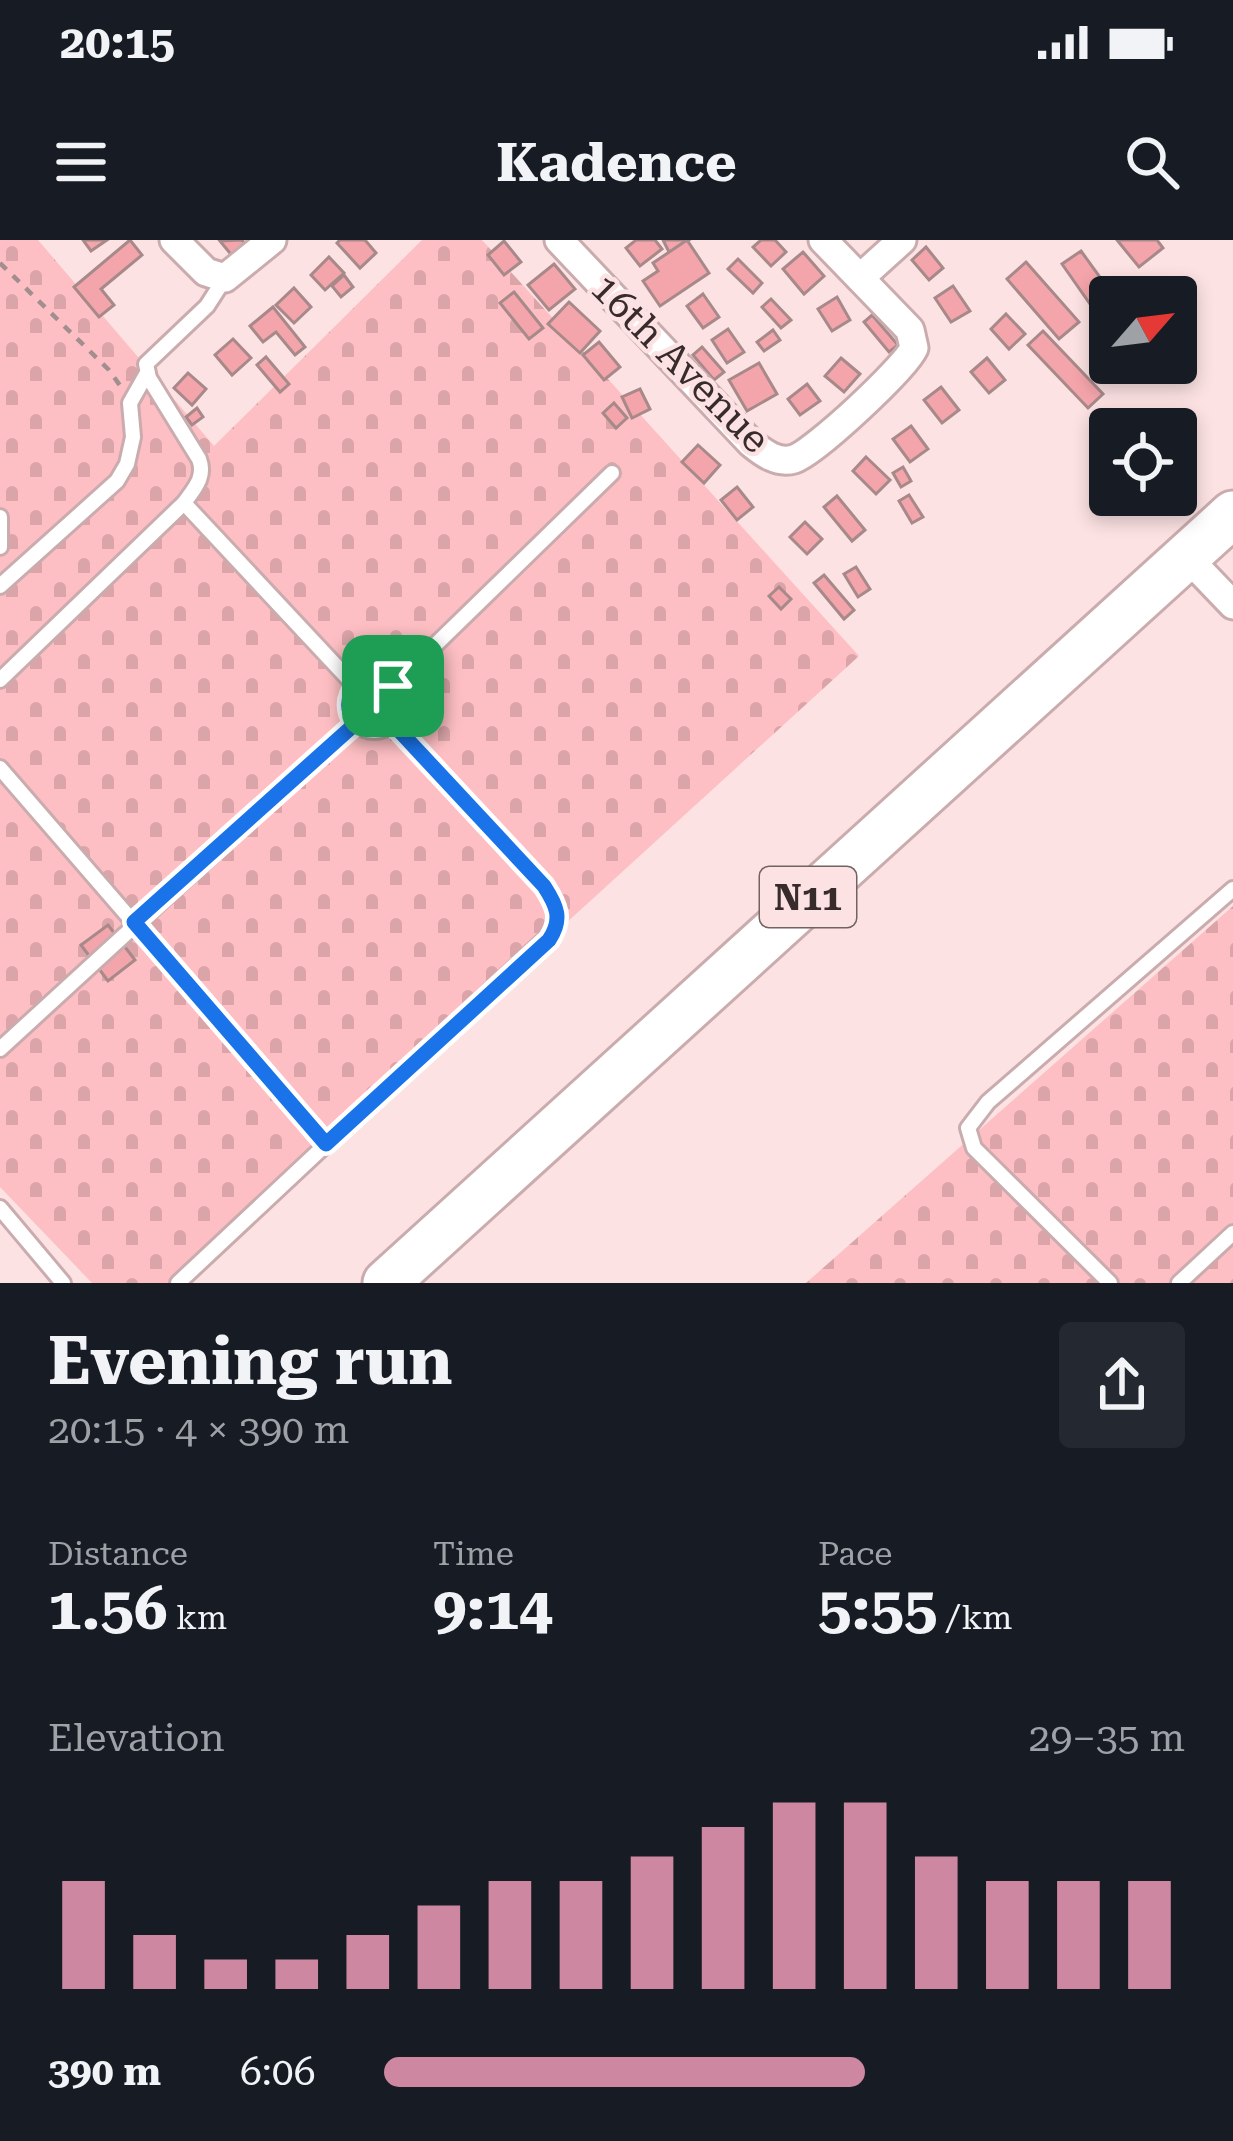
<!DOCTYPE html>
<meta charset="utf-8">
<style>
body{margin:0;font-family:"Roboto Serif",serif;background:#242831;color:#f1f3f6;height:100vh;display:flex;flex-direction:column;font-size:45px;white-space:nowrap}
*{box-sizing:border-box;margin:0}
p{font-size:39px;color:#9ea1a6}
.icon{flex:none;width:66px;height:66px;fill:none;stroke:currentColor;stroke-width:2;stroke-linecap:round;stroke-linejoin:round}
.map{position:relative;height:1043px;overflow:hidden}
.details{display:flex;flex-direction:column;background:#171b24;flex:1}
.details>*{flex:none}
.needle{width:78px;rotate:62deg}
.buttons{position:absolute;left:1089px;top:36px;display:grid;gap:24px}
.buttons a{display:grid;place-items:center;width:108px;height:108px;border-radius:12px;background:#171b24;box-shadow:0 6px 18px #0003;font-size:60px}
.pin{position:absolute;display:grid;place-items:center;width:102px;height:102px;color:#fff;margin:-51px;border-radius:24px;box-shadow:0 6px 18px #0006}
.round{display:grid;place-items:center;flex:none;width:126px;height:126px;border-radius:12px;background:#242831}
.summary{display:flex;align-items:center;justify-content:space-between;height:204px;padding:0 48px}
h1{font-size:66px;font-weight:700;line-height:90px}
.stats{display:grid;grid-template-columns:repeat(3,1fr);gap:18px;height:204px;padding:12px 48px}
.stats div{display:grid;align-content:center}
.stats b{font-size:60px;font-weight:700}
.stats small{font-size:33px;font-weight:400}
.stats p{font-size:33px}
.chart{height:336px;padding:24px 48px}
.chart p{display:flex;justify-content:space-between}
.chart svg{width:100%;height:216px;margin-top:12px;stroke:#ce87a0;stroke-width:6}
ul{padding:0 48px;list-style:none;font-size:39px}
li{display:grid;grid-template-columns:192px 144px 1fr;align-items:center;height:90px}
li i{height:30px;border-radius:15px;background:#ce87a0}
.status{display:flex;justify-content:space-between;align-items:center;height:84px;padding:0 60px;background:#171b24;direction:ltr}
.status svg{height:33px;fill:currentColor}
header{display:flex;justify-content:space-between;align-items:center;height:156px;padding:0 48px;background:#171b24;font-size:54px;font-weight:700}
.map>svg:first-child{display:block}
.cemetery{fill:url(#cemetery-stones)}
.building{fill:#f4a5ab;stroke:#a7898a;stroke-width:3}
.lines{fill:none;stroke-linecap:round;stroke-linejoin:round}
.service-casing{stroke:#cbacae;stroke-width:20}
.minor-casing{stroke:#cbacae;stroke-width:33}
.trunk-casing{stroke:#cbacae;stroke-width:51}
.path{stroke:#a28e8f;stroke-width:4.5;stroke-dasharray:9 9;stroke-linecap:butt}
.service{stroke:#fff;stroke-width:14}
.minor{stroke:#fff;stroke-width:27}
.trunk{stroke:#fff;stroke-width:45}
.route-casing{stroke:#fff;stroke-width:24}
.route{stroke:#1a73e8;stroke-width:15}
.labels{text-anchor:middle;stroke-width:9;stroke-linejoin:round;paint-order:stroke}
.shield{fill:#fce2e3;stroke:#736263;stroke-width:3}
.shield-label{font-size:36px;font-weight:bold;fill:#382b2c}
.street-label{font-size:39px;fill:#382b2c;stroke:#fce2e3}
</style>
<div class="status"><b>20:15</b><svg viewBox="0 0 49 12"><path d="M0 12V9h3v3zM5 12V6h3v6zM10 12V3h3v9zM15 12V0h3v12zM26 1h20v11H26zM47 4h2v5h-2z"/></svg></div>
<header><svg class="icon" aria-label="menu" viewBox="0 0 24 24"><path d="M4 6h16M4 12h16M4 18h16"/></svg>Kadence<svg class="icon" aria-label="search" viewBox="0 0 24 24"><circle cx="10" cy="10" r="6"/><path d="M15 15l6 6"/></svg></header>
<div class="map">
<svg width="1233" height="1043" viewBox="0 0 1233 1043">
<defs>
<pattern id="cemetery-stones" width="16" height="16" patternUnits="userSpaceOnUse" patternTransform="scale(3)"><rect width="16" height="16" fill="#fdbfc3"/><path d="M2 7V4a2 2 0 0 1 4 0v3zM10 15v-3a2 2 0 0 1 4 0v3z" fill="#daa4a8"/></pattern>
</defs>
<rect width="100%" height="100%" fill="#fce2e3"/>
<!-- cemetery -->
<g class="cemetery">
<polygon points="0,0 38,0 214,206 422,0 482,0 859,416 171,1043 92,1043 0,947"/>
<polygon points="1233,666 1233,1043 806,1043"/>
</g>
<!-- building -->
<g class="building">
<polygon points="83,0 107,0 91,11"/>
<polygon points="130,0 142,15 101,49 114,65 99,77 74,47"/>
<polygon points="242,0 247,6 234,18 220,1"/>
<polygon points="340,0 365,0 376,13 360,28 337,3"/>
<polygon points="636,0 655,0 662,9 640,26 626,8"/>
<polygon points="663,0 689,0 670,14"/>
<polygon points="687,0 709,33 660,66 643,41 658,31 653,23"/>
<polygon points="761,0 775,0 786,12 771,26 753,7"/>
<polygon points="1117,0 1157,0 1163,8 1139,27"/>
<polygon points="504,1 521,22 504,35 488,15"/>
<polygon points="926,7 943,28 929,40 912,20"/>
<polygon points="1081,11 1110,51 1090,64 1062,24"/>
<polygon points="803,12 824,36 804,54 783,29"/>
<polygon points="329,17 344,33 325,50 311,35"/>
<polygon points="738,19 762,43 753,53 728,29"/>
<polygon points="1026,22 1079,82 1059,99 1007,39"/>
<polygon points="554,24 575,49 549,70 528,45"/>
<polygon points="344,35 353,47 341,57 332,46"/>
<polygon points="953,46 970,71 951,82 935,58"/>
<polygon points="294,48 311,67 294,83 276,65"/>
<polygon points="514,52 543,88 529,99 500,63"/>
<polygon points="703,54 719,77 703,88 687,66"/>
<polygon points="837,57 850,80 832,91 818,69"/>
<polygon points="771,59 791,80 781,88 762,67"/>
<polygon points="569,62 600,91 580,113 548,84"/>
<polygon points="273,67 305,107 295,115 276,92 263,102 250,86"/>
<polygon points="1006,74 1025,94 1009,109 991,89"/>
<polygon points="872,75 898,105 889,112 864,82"/>
<polygon points="728,89 744,112 727,123 712,100"/>
<polygon points="773,90 780,100 764,111 757,102"/>
<polygon points="1043,91 1103,154 1088,168 1028,105"/>
<polygon points="233,99 251,118 232,135 215,115"/>
<polygon points="599,102 620,127 604,140 583,115"/>
<polygon points="702,107 724,132 714,140 693,115"/>
<polygon points="266,117 289,144 280,152 257,125"/>
<polygon points="841,118 860,134 844,152 825,136"/>
<polygon points="987,118 1005,140 989,153 971,132"/>
<polygon points="759,123 777,154 747,171 729,140"/>
<polygon points="188,133 206,149 192,165 174,148"/>
<polygon points="807,144 820,161 800,175 788,159"/>
<polygon points="941,147 959,170 942,183 924,160"/>
<polygon points="640,149 650,169 632,178 622,157"/>
<polygon points="614,163 627,178 616,188 603,173"/>
<polygon points="197,168 203,177 192,185 186,177"/>
<polygon points="911,186 928,209 910,222 893,199"/>
<polygon points="698,205 720,225 704,243 682,222"/>
<polygon points="866,217 890,240 876,254 853,231"/>
<polygon points="903,227 911,241 901,247 893,233"/>
<polygon points="737,247 753,267 737,280 721,260"/>
<polygon points="909,255 923,277 912,283 899,261"/>
<polygon points="837,256 865,290 852,301 824,267"/>
<polygon points="805,282 822,299 807,314 790,297"/>
<polygon points="856,327 870,349 858,357 844,334"/>
<polygon points="824,335 854,370 844,379 814,343"/>
<polygon points="779,347 791,359 781,369 769,356"/>
<polygon points="108,685 135,720 108,741 81,705"/>
</g>
<g class="lines">
<defs>
<g id="service">
<polyline points="184,263 355,446"/>
<polyline points="0,277 0,307"/>
<polyline points="0,346 117,241 127,224 133,197 130,163 147,133"/>
<circle cx="374" cy="465" r="26"/>
<path d="M 0,440 L 184,263 C 194,249 206,237 199,219 L 149,138 L 146,124 L 207,66 L 225,38"/>
<polyline points="393,446 612,233"/>
<polyline points="0,528 326,905"/>
<polyline points="0,809 355,484"/>
<polyline points="0,968 63,1043"/>
<polyline points="178,1043 555,690 557,669 544,646 393,484"/>
<polyline points="1110,1043 974,908 968,888 988,862 1233,649"/>
<polyline points="1179,1043 1233,993"/>
</g>
<g id="minor">
<polyline points="174,0 206,32 225,38 272,0"/>
<path d="M 559,0 L 751,203 C 763,213 778,224 794,219 C 815,212 905,128 914,108 L 910,90 L 823,0"/>
<polyline points="860,38 902,0"/>
<polyline points="1187,317 1233,365"/>
</g>
<polyline id="trunk" points="386,1043 1233,274"/>
</defs>
<!-- service casing -->
<use href="#service" class="service-casing"/>
<!-- minor casing -->
<use href="#minor" class="minor-casing"/>
<!-- trunk casing -->
<use href="#trunk" class="trunk-casing"/>
<!-- path -->
<polyline class="path" points="0,23 109,130 121,147"/>
<!-- service -->
<use href="#service" class="service"/>
<!-- minor -->
<use href="#minor" class="minor"/>
<!-- trunk -->
<use href="#trunk" class="trunk"/>
</g>
<g class="lines">
<defs>
<path id="route" d="M 374,438 C 398,444 407,463 393,484 L 544,646 C 557,666 563,679 549,700 L 326,904 L 134,682 L 355,484 C 342,463 350,443 374,438 Z"/>
</defs>
<!-- route casing -->
<use href="#route" class="route-casing"/>
<!-- route -->
<use href="#route" class="route"/>
</g>
<g class="labels">
<!-- shield labels -->
<rect class="shield" x="760" y="627" width="96" height="60" rx="9"/>
<g class="shield-label">
<text x="808" y="670">N11</text>
</g>
<!-- street labels -->
<g class="street-label">
<text transform="translate(681 123) rotate(45)" y="14">16th Avenue</text>
</g>
</g>
</svg>
<div class="buttons">
<a><svg class="needle" viewBox="-14 -14 28 28"><path d="M0-13l5 13h-10z" fill="#e53935"/><path d="M0 13l5-13h-10z" fill="#9ea1a6"/></svg></a>
<a><svg class="icon" aria-label="locate" viewBox="0 0 24 24"><circle cx="12" cy="12" r="6"/><path d="M12 2v4M12 18v4M2 12h4M18 12h4"/></svg></a>
</div>
<div class="pin" style="left:393px;top:446px;background:#1e9e55"><svg class="icon" aria-label="arrive" viewBox="0 0 24 24"><path d="M6 21V4h12l-3 4 3 4H6"/></svg></div>
</div>
<section class="details">
<div class="summary"><div><h1>Evening run</h1><p>20:15 · 4 × 390 m</p></div><a class="round"><svg class="icon" aria-label="share" viewBox="0 0 24 24"><path d="M12 15V3M7 8l5-5 5 5M5 13v7h14v-7"/></svg></a></div>
<div class="stats">
<div><p>Distance</p><b>1.56<small> km</small></b></div>
<div><p>Time</p><b>9:14</b></div>
<div><p>Pace</p><b>5:55<small> /km</small></b></div>
</div>
<div class="chart"><p><span>Elevation</span>29–35 m</p>
<svg viewBox="0 0 160 44" preserveAspectRatio="none"><path d="M5 44V22M15 44V33M25 44V38M35 44V38M45 44V33M55 44V27M65 44V22M75 44V22M85 44V17M95 44V11M105 44V6M115 44V6M125 44V17M135 44V22M145 44V22M155 44V22"/></svg>
</div>
<ul>
<li><b>390 m</b>6:06<i style="width:60%"></i></li>
</ul>
</section>
